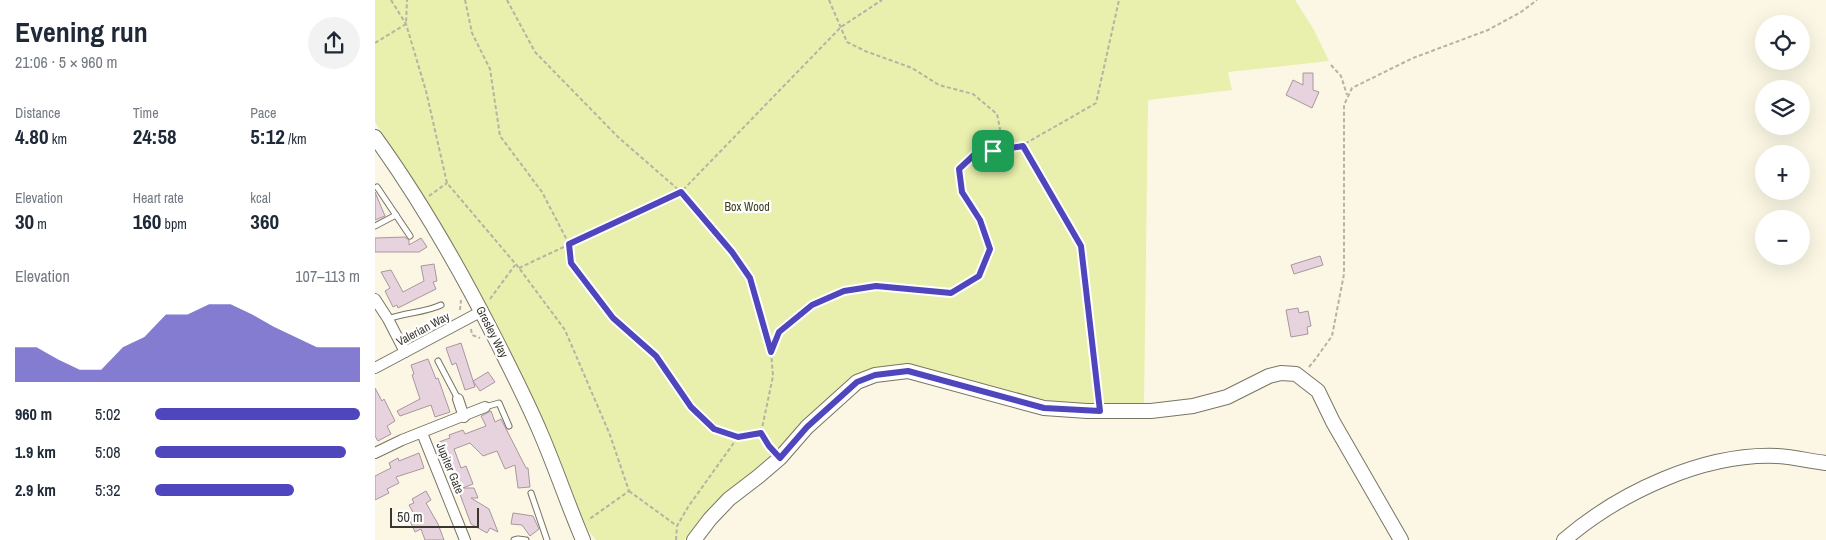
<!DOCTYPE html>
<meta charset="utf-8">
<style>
body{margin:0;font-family:"Archivo Narrow",sans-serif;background:#f2f2f3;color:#1f2937;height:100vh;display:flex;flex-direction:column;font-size:19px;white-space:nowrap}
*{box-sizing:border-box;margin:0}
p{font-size:16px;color:#747a83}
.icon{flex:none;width:28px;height:28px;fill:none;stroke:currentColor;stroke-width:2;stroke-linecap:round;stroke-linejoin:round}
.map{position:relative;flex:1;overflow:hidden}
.sheet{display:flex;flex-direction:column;background:#fff;width:375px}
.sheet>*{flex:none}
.tools{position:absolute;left:1380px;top:15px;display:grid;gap:10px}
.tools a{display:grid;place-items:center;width:55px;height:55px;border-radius:50%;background:#fff;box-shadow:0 5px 20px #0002;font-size:25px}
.scale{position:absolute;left:15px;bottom:12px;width:89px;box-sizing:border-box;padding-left:5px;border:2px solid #393730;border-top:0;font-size:14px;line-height:18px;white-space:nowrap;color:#393730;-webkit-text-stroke:4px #fff;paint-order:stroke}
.pin{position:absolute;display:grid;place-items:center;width:42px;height:42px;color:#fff;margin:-21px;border-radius:10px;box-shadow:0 2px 8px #0006}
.round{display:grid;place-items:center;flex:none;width:52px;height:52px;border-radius:26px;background:#f2f2f3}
.head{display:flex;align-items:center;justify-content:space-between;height:85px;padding:0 15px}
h1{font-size:28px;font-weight:700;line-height:38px}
.metrics{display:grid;grid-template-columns:repeat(3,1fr);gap:8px;height:85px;padding:5px 15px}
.metrics div{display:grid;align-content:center}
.metrics b{font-size:21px;font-weight:700}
.metrics small{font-size:14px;font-weight:400}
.metrics p{font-size:14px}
.chart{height:140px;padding:10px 15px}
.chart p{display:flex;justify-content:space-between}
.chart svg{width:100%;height:90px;margin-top:5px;fill:#4f46bd;opacity:.7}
ul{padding:0 15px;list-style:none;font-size:16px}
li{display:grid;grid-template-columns:80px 60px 1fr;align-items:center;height:38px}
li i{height:12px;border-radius:6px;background:#4f46bd}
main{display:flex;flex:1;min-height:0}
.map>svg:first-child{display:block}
.green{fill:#e9efad}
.building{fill:#e7d3dd;stroke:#a9969f}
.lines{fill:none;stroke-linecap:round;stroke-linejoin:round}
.lane-casing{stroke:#787564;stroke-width:7}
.street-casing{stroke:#787564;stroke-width:12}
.secondary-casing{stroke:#787564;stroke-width:16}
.path{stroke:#b6b2a4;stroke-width:2;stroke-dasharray:4 2.5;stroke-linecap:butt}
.lane{stroke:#fff;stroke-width:5}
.street{stroke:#fff;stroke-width:10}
.secondary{stroke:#fff;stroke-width:14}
.route-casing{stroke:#fff;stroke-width:10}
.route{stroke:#4f46bd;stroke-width:6}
.labels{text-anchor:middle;stroke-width:4.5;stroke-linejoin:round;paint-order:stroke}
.park-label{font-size:12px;fill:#3d3f1b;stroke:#fff}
.street-label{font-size:12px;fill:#393730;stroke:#fff}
</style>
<main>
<section class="sheet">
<div class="head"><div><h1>Evening run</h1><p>21:06 · 5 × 960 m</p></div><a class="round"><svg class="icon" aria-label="share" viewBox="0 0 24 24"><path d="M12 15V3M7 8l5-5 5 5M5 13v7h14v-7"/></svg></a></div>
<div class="metrics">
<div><p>Distance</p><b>4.80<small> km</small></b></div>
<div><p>Time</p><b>24:58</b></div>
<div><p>Pace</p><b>5:12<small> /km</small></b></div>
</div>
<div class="metrics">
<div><p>Elevation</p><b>30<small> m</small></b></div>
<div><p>Heart rate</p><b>160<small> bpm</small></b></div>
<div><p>kcal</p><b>360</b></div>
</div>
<div class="chart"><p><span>Elevation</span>107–113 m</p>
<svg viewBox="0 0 160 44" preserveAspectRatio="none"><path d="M0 44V27L10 27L20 33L30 38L40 38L50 27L60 22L70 11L80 11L90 6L100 6L110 11L120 17L130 22L140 27L150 27L160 27V44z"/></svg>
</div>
<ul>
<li><b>960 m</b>5:02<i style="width:100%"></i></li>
<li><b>1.9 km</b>5:08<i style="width:93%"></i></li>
<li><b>2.9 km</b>5:32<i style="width:68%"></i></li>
</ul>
</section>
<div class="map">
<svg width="1451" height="540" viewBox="0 0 1451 540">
<rect width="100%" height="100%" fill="#fbf7e4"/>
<!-- green -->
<polygon class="green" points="0,0 920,0 939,30 954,61 853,72 857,90 773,100 769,405 742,407 680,402 596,382 534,365 512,366 487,373 421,429 404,454 346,497 309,540 221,540 213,530 84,256 49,197 0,122"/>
<!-- building -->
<g class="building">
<polygon points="928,73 938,73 938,90 944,92 937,108 911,95 918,80 928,85"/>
<polygon points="0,192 10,216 0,220"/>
<polygon points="30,237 34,240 34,245 46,238 52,247 44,252 0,252 0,238"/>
<polygon points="945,256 948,265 919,274 916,265"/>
<polygon points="59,264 62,281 58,282 61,289 23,308 22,305 18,307 10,291 15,288 6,272 16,270 28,292 49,281 46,266"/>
<polygon points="923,308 924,313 933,311 936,326 932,327 933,334 916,337 911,310"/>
<polygon points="86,343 100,387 90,390 81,363 77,365 71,348"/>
<polygon points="53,359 61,379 63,378 75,412 60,417 56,405 25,416 22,411 45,399 37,375 39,374 36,365"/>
<polygon points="113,372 120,382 105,391 98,381"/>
<polygon points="0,388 7,401 9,399 20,421 12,426 16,434 3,441 0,436"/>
<polygon points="116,411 120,422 126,419 151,468 153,468 155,487 143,488 140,465 130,469 122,451 108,456 95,443 79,449 86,468 91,466 98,484 88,488 99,488 103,498 96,498 114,509 123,532 115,528 112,533 96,524 73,462 69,463 61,443 75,438 74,435 88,430 90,434 111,426 106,416"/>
<polygon points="44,453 49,468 21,477 24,483 12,489 14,493 0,500 0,476 16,468 14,463 23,458 24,461"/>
<polygon points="51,491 56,500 51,503 63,524 69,540 50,540 46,529 40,532 34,519 40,516 34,505 39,503 37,499"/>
<polygon points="138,513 158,516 164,529 155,536 147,525 136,524"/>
</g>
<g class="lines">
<defs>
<g id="lane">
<polyline points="2,187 35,236"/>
<polyline points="0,226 21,215"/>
<path d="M 13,319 C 31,312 49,313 66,305"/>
<polyline points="63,361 83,399"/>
<polyline points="110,407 124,403 134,426"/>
<polyline points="156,493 172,540"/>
<polyline points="139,540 143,539 151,540"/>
</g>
<g id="street">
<polyline points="0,299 13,319 30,352"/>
<polyline points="0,368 107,311"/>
<polyline points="83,399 89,417"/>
<polyline points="47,433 90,540"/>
<polyline points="0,453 27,440 110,407"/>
</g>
<g id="secondary">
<path d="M 0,137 C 47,202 86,271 122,342 C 137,372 153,403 166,434 C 181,469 193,505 208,540"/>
<polyline points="319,540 335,519 354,499 384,476 405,458 432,427 482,382 500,375 533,371 669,408 712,411 776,411 818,406 852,397 894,376 906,373 921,374 943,391 958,422 1026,540"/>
<path d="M 1189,540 C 1244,493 1328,453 1402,456 C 1418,457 1435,461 1451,463"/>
</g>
</defs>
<!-- lane casing -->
<use href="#lane" class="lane-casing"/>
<!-- street casing -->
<use href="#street" class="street-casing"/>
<!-- secondary casing -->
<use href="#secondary" class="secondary-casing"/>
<!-- path -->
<g class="path">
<polyline points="16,0 31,24 51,91 72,183 144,268 190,330 235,435 254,491 213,520"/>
<polyline points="90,0 97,33 115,69 125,136 167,192 194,244 196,263 238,318 281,356 315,407 339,429 363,437 386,433"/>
<polyline points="132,0 160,52 243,137 306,192 357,252 375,278 396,352 398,376 386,433 397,449"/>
<polyline points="454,0 472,42 490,51 537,68 564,85 598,94 622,114 625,129 618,151"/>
<polyline points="0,43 31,24 32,0"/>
<polyline points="956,65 966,76 972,95"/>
<polyline points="54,196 72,183"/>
<polyline points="144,268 306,192 466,27 507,0"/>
<polyline points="115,299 140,265"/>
<polyline points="85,310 86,300"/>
<polyline points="96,329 97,335 105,338"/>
<polyline points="396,352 405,332 437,305 469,291 501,287 576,293 604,276 615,249 605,220 587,192 584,169 600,155 647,146"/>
<polyline points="934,367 939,361 957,336 969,274 969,105 977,88 1038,58 1113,30 1146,12 1162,0"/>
<polyline points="723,399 706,246 648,145 721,103 744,0"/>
<polyline points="254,491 302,526 313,507 363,437"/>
<polyline points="301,540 302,526"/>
</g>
<!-- lane -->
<use href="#lane" class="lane"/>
<!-- street -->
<use href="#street" class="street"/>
<!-- secondary -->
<use href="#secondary" class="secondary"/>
</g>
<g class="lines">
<defs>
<polygon id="route" points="648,146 706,246 725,411 669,408 533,371 500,375 482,382 432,427 405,458 394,446 386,433 363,437 339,429 316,407 281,356 238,318 196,263 194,244 306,192 357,252 375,278 396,352 404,332 437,305 469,291 501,286 576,293 604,276 615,249 605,220 587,192 584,169 600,154"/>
</defs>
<!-- route casing -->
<use href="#route" class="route-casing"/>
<!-- route -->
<use href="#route" class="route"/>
</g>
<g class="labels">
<!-- park labels -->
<g class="park-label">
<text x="372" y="211">Box Wood</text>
</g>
<!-- street labels -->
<g class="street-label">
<text transform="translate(48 329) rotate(-28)" y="4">Valerian Way</text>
<text transform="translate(117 332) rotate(63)" y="4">Gresley Way</text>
<text transform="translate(75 468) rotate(68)" y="4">Jupiter Gate</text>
</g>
</g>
</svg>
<div class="tools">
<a><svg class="icon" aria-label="locate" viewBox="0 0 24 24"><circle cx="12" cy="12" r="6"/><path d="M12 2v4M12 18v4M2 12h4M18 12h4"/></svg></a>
<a><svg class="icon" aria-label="layers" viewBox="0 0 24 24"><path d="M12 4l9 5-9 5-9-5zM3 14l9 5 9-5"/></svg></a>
<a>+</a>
<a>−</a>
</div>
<div class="scale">50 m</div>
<div class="pin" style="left:618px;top:151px;background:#1e9e55"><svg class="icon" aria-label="arrive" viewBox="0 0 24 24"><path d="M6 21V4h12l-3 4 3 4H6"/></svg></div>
</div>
</main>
